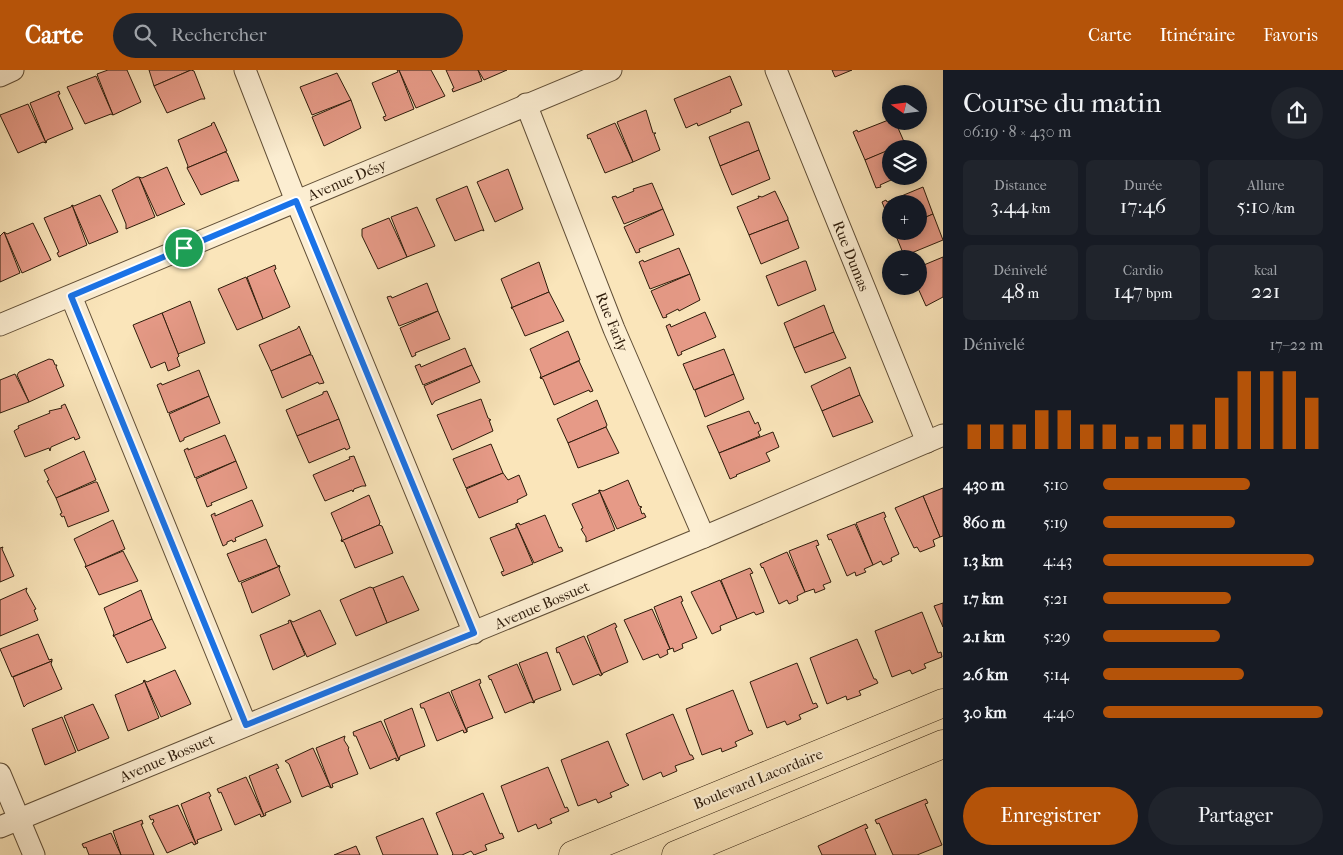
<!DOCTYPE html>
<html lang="fr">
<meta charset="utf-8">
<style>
body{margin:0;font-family:"IM FELL French Canon",serif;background:#20242c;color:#f1f3f6;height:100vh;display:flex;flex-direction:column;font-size:19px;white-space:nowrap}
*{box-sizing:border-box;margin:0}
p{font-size:16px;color:#9ea1a6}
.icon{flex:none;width:28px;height:28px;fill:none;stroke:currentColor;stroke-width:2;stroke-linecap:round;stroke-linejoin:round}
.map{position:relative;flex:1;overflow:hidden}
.drawer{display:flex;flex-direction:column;background:#171b24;width:400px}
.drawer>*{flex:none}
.needle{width:32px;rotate:284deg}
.buttons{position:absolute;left:882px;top:15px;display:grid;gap:10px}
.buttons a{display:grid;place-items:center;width:45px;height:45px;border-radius:50%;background:#171b24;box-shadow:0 2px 8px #0003;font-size:25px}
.pin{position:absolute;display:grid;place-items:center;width:42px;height:42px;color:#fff;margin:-21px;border:2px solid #fff;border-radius:50%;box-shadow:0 1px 5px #0007}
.round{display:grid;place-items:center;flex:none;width:52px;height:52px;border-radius:26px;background:#20242c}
.overview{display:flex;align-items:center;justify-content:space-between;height:85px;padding:0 20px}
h1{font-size:28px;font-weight:600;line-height:38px}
.figures{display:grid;grid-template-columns:repeat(3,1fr);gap:8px;height:85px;padding:5px 20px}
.figures div{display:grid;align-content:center;border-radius:8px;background:#20242c;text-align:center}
.figures b{font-size:21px;font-weight:600}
.figures small{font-size:14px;font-weight:400}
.figures p{font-size:14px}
.chart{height:140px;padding:10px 20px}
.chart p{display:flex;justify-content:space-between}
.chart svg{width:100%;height:90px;margin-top:5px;stroke:#b45309;stroke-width:6}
.primary-button{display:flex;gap:10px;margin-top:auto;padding:10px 20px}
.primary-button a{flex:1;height:58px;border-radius:30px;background:#b45309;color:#fff;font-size:20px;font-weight:600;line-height:58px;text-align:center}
.primary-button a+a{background:#20242c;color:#f1f3f6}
ul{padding:0 20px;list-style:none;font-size:16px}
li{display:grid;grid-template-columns:80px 60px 1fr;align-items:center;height:38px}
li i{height:12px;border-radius:6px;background:#b45309}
header{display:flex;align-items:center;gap:30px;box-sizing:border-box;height:70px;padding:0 25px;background:#b45309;color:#fff}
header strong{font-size:24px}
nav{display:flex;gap:28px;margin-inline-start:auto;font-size:18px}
.search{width:350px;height:45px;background:#20242c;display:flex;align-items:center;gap:12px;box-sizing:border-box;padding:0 18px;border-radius:28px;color:#9ea1a6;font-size:19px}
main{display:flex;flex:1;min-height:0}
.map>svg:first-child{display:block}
.building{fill:#e69a87;stroke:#2d1b0a}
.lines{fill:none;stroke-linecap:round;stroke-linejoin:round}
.minor-casing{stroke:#604e36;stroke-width:23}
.major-casing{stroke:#2d1b0a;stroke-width:29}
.minor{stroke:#fceed2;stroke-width:21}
.major{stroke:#fae5ba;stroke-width:28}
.route-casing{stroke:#fff;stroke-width:10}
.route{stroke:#1a73e8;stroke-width:6}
.labels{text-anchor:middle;stroke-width:4.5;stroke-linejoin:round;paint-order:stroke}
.street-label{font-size:15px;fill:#2d1b0a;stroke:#fceed2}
</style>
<header>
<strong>Carte</strong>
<div class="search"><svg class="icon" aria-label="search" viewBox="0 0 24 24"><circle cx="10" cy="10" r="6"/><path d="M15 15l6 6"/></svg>Rechercher</div>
<nav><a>Carte</a><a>Itinéraire</a><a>Favoris</a></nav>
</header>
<main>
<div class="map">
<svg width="943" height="785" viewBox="0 0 943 785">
<rect width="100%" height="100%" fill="#fae5ba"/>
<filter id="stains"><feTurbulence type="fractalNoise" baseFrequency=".004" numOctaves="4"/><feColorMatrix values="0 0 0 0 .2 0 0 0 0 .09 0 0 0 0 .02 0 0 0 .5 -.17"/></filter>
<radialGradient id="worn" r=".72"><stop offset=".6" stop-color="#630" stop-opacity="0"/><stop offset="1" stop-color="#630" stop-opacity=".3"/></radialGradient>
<!-- building -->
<g class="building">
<polygon points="108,0 127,0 141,32 113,45 98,7 97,4"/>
<polygon points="149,0 191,0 154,16"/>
<polygon points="191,0 194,1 205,29 201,29 167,43 154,16"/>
<polygon points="397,0 399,0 414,39 385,51 383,47 386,46 372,13 398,2"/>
<polygon points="399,0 431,0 445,26 416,38"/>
<polygon points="446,0 478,0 482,11 453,22 452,19 454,18"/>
<polygon points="478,0 507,0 484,10"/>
<polygon points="832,0 852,0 835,7"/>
<polygon points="337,3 351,30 312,45 300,17"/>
<polygon points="96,6 113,45 111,44 85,54 67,17"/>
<polygon points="730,6 742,35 730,40 731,42 698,56 697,53 686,58 674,29"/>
<polygon points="59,21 60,24 58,25 73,59 47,70 46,73 30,33"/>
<polygon points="351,30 361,58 324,76 312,47"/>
<polygon points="28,34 46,73 43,72 18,83 0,45"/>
<polygon points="646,40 653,63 656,63 654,64 660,80 633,92 617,52"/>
<polygon points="891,49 891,51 895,51 905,74 865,90 853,62 857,60 858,62"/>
<polygon points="214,52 227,81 187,98 188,96 178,70 212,55 211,54"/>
<polygon points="746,52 749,52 759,80 720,96 709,67"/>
<polygon points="615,53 633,92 605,103 590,68 588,69 587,65"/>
<polygon points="891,79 891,106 900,106 880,115 881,117 876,118 865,90"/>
<polygon points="759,80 770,109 732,125 720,96"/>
<polygon points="225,82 227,83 239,111 235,111 201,125 187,98"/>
<polygon points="167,97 182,131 185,134 157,146 139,107 142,108"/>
<polygon points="508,99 523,139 495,152 477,112"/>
<polygon points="137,107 139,107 155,147 126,159 126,154 112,120"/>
<polygon points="652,113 663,139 624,154 612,127 616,126 617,128 634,121 633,119"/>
<polygon points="467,116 484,161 482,160 455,171 436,129"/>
<polygon points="923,117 933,144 919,150 919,134 891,134 891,154 882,132 886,130 887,132"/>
<polygon points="775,121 788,148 788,150 749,165 737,137 759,128 758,126 762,127"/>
<polygon points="100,125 118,162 89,174 72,135 74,136"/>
<polygon points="72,135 87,175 59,187 57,183 59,182 44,148 71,137"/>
<polygon points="417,137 435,176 407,187 391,147"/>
<polygon points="663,139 674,165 639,179 640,182 636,183 624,157"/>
<polygon points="933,144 943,170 909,184 909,186 905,188 894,161 919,161 919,150"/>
<polygon points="389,148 407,187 378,199 362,166 362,159"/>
<polygon points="788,150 799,178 761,194 749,165"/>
<polygon points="33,153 51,190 22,203 4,162 7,164"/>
<polygon points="4,162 20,203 0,212 0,166"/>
<polygon points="679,178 690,204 650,219 639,192 643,190 644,192"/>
<polygon points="943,187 943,227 926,236 917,216 919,197"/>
<polygon points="804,191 806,191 816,220 778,236 766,206"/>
<polygon points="539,192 549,222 511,238 512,236 501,209"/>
<polygon points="275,195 276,199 274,200 290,237 263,249 247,207"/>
<polygon points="690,204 700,230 679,241 678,239 666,245 667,247 663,248 651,221"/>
<polygon points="246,207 263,249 237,260 218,219"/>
<polygon points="427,213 438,241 399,256 387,227 391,226 392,228"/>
<polygon points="549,222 564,251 525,266 513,239 511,238"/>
<polygon points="190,231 205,273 178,284 162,243"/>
<polygon points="824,235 834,262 794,278 784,253"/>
<polygon points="438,241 450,269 415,283 416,285 412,287 400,258"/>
<polygon points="705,242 716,267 681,282 682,284 678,286 666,256 670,254 671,257"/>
<polygon points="162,243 179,286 177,288 180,296 168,301 165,292 151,298 133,255"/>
<polygon points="299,256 311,284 271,301 259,275 297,259"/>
<polygon points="568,261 580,290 540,308 541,305 530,279"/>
<polygon points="834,262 846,288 805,303 794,278"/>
<polygon points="465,278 472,295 423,315 415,296 420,294 421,297"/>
<polygon points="724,279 734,304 694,320 683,294"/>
<polygon points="309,285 312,285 324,313 319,314 318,312 282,328 271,301"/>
<polygon points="49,289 53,290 55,295 57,295 56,297 64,316 29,332 17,305 19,302"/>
<polygon points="579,291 593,321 590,322 589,320 554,335 543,309 540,308"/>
<polygon points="472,295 480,312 435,331 432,335 424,316"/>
<polygon points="850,297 860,325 822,341 811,316"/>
<polygon points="199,300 209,326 168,343 157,315 161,313 162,315"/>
<polygon points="15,304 29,332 0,343 0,310"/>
<polygon points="734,304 744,329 705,347 695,320"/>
<polygon points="327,321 339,349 297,366 286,340 323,324 323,322"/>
<polygon points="860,325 873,352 833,367 822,341"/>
<polygon points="209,326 220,353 184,368 184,370 180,372 169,344"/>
<polygon points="481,329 488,348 491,350 489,350 493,361 452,380 437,345"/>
<polygon points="597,330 607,355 606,357 568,373 557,349"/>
<polygon points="65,334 80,368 75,370 74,367 51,377 50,381 49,378 25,387 14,361 19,358 18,356 50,343 49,341 62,338 61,336"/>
<polygon points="749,341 755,354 758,352 761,360 758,362 760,366 719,383 707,356"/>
<polygon points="339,349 350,378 346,380 345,378 309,393 297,366"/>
<polygon points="606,357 619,383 578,398 568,373"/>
<polygon points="773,362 779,377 766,383 770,391 736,405 737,406 730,409 719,383"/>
<polygon points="225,365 236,391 195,408 184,380 188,378 188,380"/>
<polygon points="491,374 503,403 466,418 453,389"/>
<polygon points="84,381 96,410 56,428 47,411 49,410 44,400"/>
<polygon points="354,386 366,416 362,416 354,419 353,422 352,420 325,431 313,405 350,389 349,387"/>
<polygon points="236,391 247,418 211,433 212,435 207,437 196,409"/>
<polygon points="503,403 508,410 519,405 527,425 517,430 518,432 479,448 466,419"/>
<polygon points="628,410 639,436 642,437 640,438 642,444 644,443 646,447 617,459 599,420 603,421"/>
<polygon points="95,412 97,412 109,441 68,457 64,446 62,447 60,444 62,443 56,428"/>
<polygon points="943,418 943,466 940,467 923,426"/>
<polygon points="599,420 615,460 586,472 586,467 581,459 583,458 572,434 599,423"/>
<polygon points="369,425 380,452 379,455 341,471 342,468 331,443"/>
<polygon points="923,426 940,467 933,470 935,476 920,482 917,477 914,478 895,438"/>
<polygon points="252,430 263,456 235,468 236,471 233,472 232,470 227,472 227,474 223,476 211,445 215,443 215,446"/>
<polygon points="884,442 886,447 884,448 899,484 891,488 892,491 883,495 881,491 873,495 856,453"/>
<polygon points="545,445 559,478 561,477 563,481 534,493 516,454 519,453 520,455"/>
<polygon points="113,450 125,479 85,497 86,495 74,469"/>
<polygon points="516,454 533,494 503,506 501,502 504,501 490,468 516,458"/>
<polygon points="855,454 873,495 864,499 866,502 856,506 855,502 847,506 831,469 829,470 827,465"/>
<polygon points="379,455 382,456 393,483 355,498 344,472 341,471"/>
<polygon points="266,469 277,495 280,496 239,512 227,484"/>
<polygon points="817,470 819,475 816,476 831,512 823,515 825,519 815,523 814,519 805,522 789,481"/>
<polygon points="3,477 2,479 14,506 0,512 0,478"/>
<polygon points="123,481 138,511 99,525 87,499 85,497"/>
<polygon points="787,482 805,522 797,526 798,530 789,534 787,530 779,534 763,497 762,498 760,494"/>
<polygon points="280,496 279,499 290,525 252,543 241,513"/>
<polygon points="750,498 753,503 750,504 764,542 756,545 754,542 737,549 721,510"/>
<polygon points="403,506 419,540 387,553 373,518"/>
<polygon points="720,510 737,549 720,556 721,560 712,564 691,522"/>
<polygon points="370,517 373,518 387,553 356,566 340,530"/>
<polygon points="27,518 26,521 36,539 34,540 38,550 0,566 0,530"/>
<polygon points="141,520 152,549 113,566 114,563 104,538"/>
<polygon points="681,526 683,531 681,532 697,568 682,574 683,578 674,582 673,578 670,579 654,537"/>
<polygon points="943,533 943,557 934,536"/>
<polygon points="652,539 670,579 667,580 668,584 660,588 658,584 643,590 624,550"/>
<polygon points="320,540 336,574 307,587 290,550 293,552"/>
<polygon points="922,542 938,583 941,582 942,587 924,594 926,598 912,604 910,600 892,607 875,561"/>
<polygon points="152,549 166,578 127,593 115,567 113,566"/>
<polygon points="290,550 305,585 273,600 260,565 289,553 288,551"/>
<polygon points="615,553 617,557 615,558 628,592 603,603 602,605 587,566"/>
<polygon points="38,564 49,590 52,589 52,591 12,607 0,579"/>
<polygon points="584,566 602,605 600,606 599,604 573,615 559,582 557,583 556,578"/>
<polygon points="857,569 874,609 876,609 878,613 859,621 861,625 847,630 846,626 827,634 810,588"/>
<polygon points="547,582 561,620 535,630 534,633 519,593"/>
<polygon points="52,591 51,594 62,619 27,634 24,637 13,607"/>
<polygon points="797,593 813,634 816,633 818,637 799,645 801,649 787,655 785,651 767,658 750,612"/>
<polygon points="517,594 534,633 531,632 505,643 491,609 490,610 488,606"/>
<polygon points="175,600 191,634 161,647 144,610 147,612"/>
<polygon points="480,609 481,613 479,614 493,648 467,658 467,662 451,621"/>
<polygon points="144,610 159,648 128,661 115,625 143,613"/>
<polygon points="733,620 749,661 751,660 753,664 735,672 737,676 722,682 721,678 702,685 686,639"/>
<polygon points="449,622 467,662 464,663 463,660 437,671 424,638 421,638 420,634"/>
<polygon points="93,634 109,668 78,681 64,646"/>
<polygon points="412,638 425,676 400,686 399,690 384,650"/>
<polygon points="673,644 690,685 692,685 694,689 675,696 677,701 663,707 661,702 643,710 626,664"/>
<polygon points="62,647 76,682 45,695 32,659"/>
<polygon points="381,651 399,690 396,691 396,688 370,699 356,666 354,666 353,662"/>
<polygon points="345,666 344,670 349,678 348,679 358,704 332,714 333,717 331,718 316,678"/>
<polygon points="608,671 625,712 629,715 610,723 612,727 598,733 596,729 578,736 561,690"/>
<polygon points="313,678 331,718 328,716 302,727 289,694 285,691"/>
<polygon points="277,694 279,698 276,699 291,732 265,743 266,745 264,746 249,706"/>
<polygon points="548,697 565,738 567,737 569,741 550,749 552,753 538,759 536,754 518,762 501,716"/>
<polygon points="246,707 264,746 261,747 260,744 235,755 221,722 219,723 217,719"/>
<polygon points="209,722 211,726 209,727 222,760 197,770 198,773 196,774 181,734"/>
<polygon points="483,723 500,764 502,763 504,768 485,775 487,780 474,785 471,781 462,785 452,785 453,784 436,743"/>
<polygon points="926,729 928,733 925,734 942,775 917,785 893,785 879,753 877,754 875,750"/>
<polygon points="178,735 196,774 194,775 192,772 167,783 152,753 154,752 153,749 151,750 149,746"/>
<polygon points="423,748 438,785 383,785 376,767"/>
<polygon points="142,750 143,754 141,754 154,785 121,785 113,761"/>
<polygon points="866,754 868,758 865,759 876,785 822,785 818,776"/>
<polygon points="111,763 121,785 89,785 86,777 84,778 82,774"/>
<polygon points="356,776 360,785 334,785"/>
</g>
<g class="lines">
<defs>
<g id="minor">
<polyline points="245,0 296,131 474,563"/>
<polyline points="776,0 927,372"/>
<polyline points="0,6 13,0"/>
<polyline points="526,34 614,259 704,467"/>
<polyline points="71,226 246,655"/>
<polyline points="0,255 611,0"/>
<polyline points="0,704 34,785"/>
<polyline points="0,757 704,467 943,365"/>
</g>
<g id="major">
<polyline points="573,785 943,633"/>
<polyline points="676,785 943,674"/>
</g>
</defs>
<!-- minor casing -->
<use href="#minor" class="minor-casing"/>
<!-- major casing -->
<use href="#major" class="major-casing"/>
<!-- minor -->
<use href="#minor" class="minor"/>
<!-- major -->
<use href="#major" class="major"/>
</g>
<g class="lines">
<defs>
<polygon id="route" points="296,131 474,563 246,655 71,226"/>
</defs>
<!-- route casing -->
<use href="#route" class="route-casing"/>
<!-- route -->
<use href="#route" class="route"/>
</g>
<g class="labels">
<!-- street labels -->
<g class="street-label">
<text transform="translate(347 110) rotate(-23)" y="5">Avenue Désy</text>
<text transform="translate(851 186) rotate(68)" y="5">Rue Dumas</text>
<text transform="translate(612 252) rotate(68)" y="5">Rue Farly</text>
<text transform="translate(542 535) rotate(-23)" y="5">Avenue Bossuet</text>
<text transform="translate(167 688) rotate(-23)" y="5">Avenue Bossuet</text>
<text transform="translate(758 709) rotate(-22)" y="5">Boulevard Lacordaire</text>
</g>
</g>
<rect width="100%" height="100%" filter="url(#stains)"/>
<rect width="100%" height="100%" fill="url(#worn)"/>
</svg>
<div class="buttons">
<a><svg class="needle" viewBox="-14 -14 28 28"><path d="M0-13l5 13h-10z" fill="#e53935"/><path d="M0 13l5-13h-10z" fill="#9ea1a6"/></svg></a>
<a><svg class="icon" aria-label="layers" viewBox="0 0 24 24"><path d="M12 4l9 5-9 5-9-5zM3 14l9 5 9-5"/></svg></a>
<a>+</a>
<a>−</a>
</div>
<div class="pin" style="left:184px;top:178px;background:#1e9e55"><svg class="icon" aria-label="arrive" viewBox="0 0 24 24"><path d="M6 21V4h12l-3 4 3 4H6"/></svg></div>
</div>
<section class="drawer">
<div class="overview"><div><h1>Course du matin</h1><p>06:19 · 8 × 430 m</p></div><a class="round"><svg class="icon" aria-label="share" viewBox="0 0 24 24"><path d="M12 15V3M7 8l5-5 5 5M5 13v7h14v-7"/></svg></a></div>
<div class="figures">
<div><p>Distance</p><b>3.44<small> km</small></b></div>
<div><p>Durée</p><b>17:46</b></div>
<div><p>Allure</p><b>5:10<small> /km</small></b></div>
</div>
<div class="figures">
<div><p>Dénivelé</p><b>48<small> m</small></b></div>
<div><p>Cardio</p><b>147<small> bpm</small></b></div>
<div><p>kcal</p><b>221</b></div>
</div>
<div class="chart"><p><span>Dénivelé</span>17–22 m</p>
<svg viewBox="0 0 160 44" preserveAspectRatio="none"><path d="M5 44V32M15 44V32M25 44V32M35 44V25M45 44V25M55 44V32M65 44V32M75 44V38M85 44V38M95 44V32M105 44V32M115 44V19M125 44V6M135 44V6M145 44V6M155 44V19"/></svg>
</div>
<ul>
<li><b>430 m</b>5:10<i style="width:67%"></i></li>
<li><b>860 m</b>5:19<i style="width:60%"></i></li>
<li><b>1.3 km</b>4:43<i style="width:96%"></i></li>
<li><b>1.7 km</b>5:21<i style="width:58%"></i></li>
<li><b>2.1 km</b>5:29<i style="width:53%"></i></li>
<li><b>2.6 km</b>5:14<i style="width:64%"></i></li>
<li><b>3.0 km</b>4:40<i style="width:100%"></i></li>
</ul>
<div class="primary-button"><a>Enregistrer</a><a>Partager</a></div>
</section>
</main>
